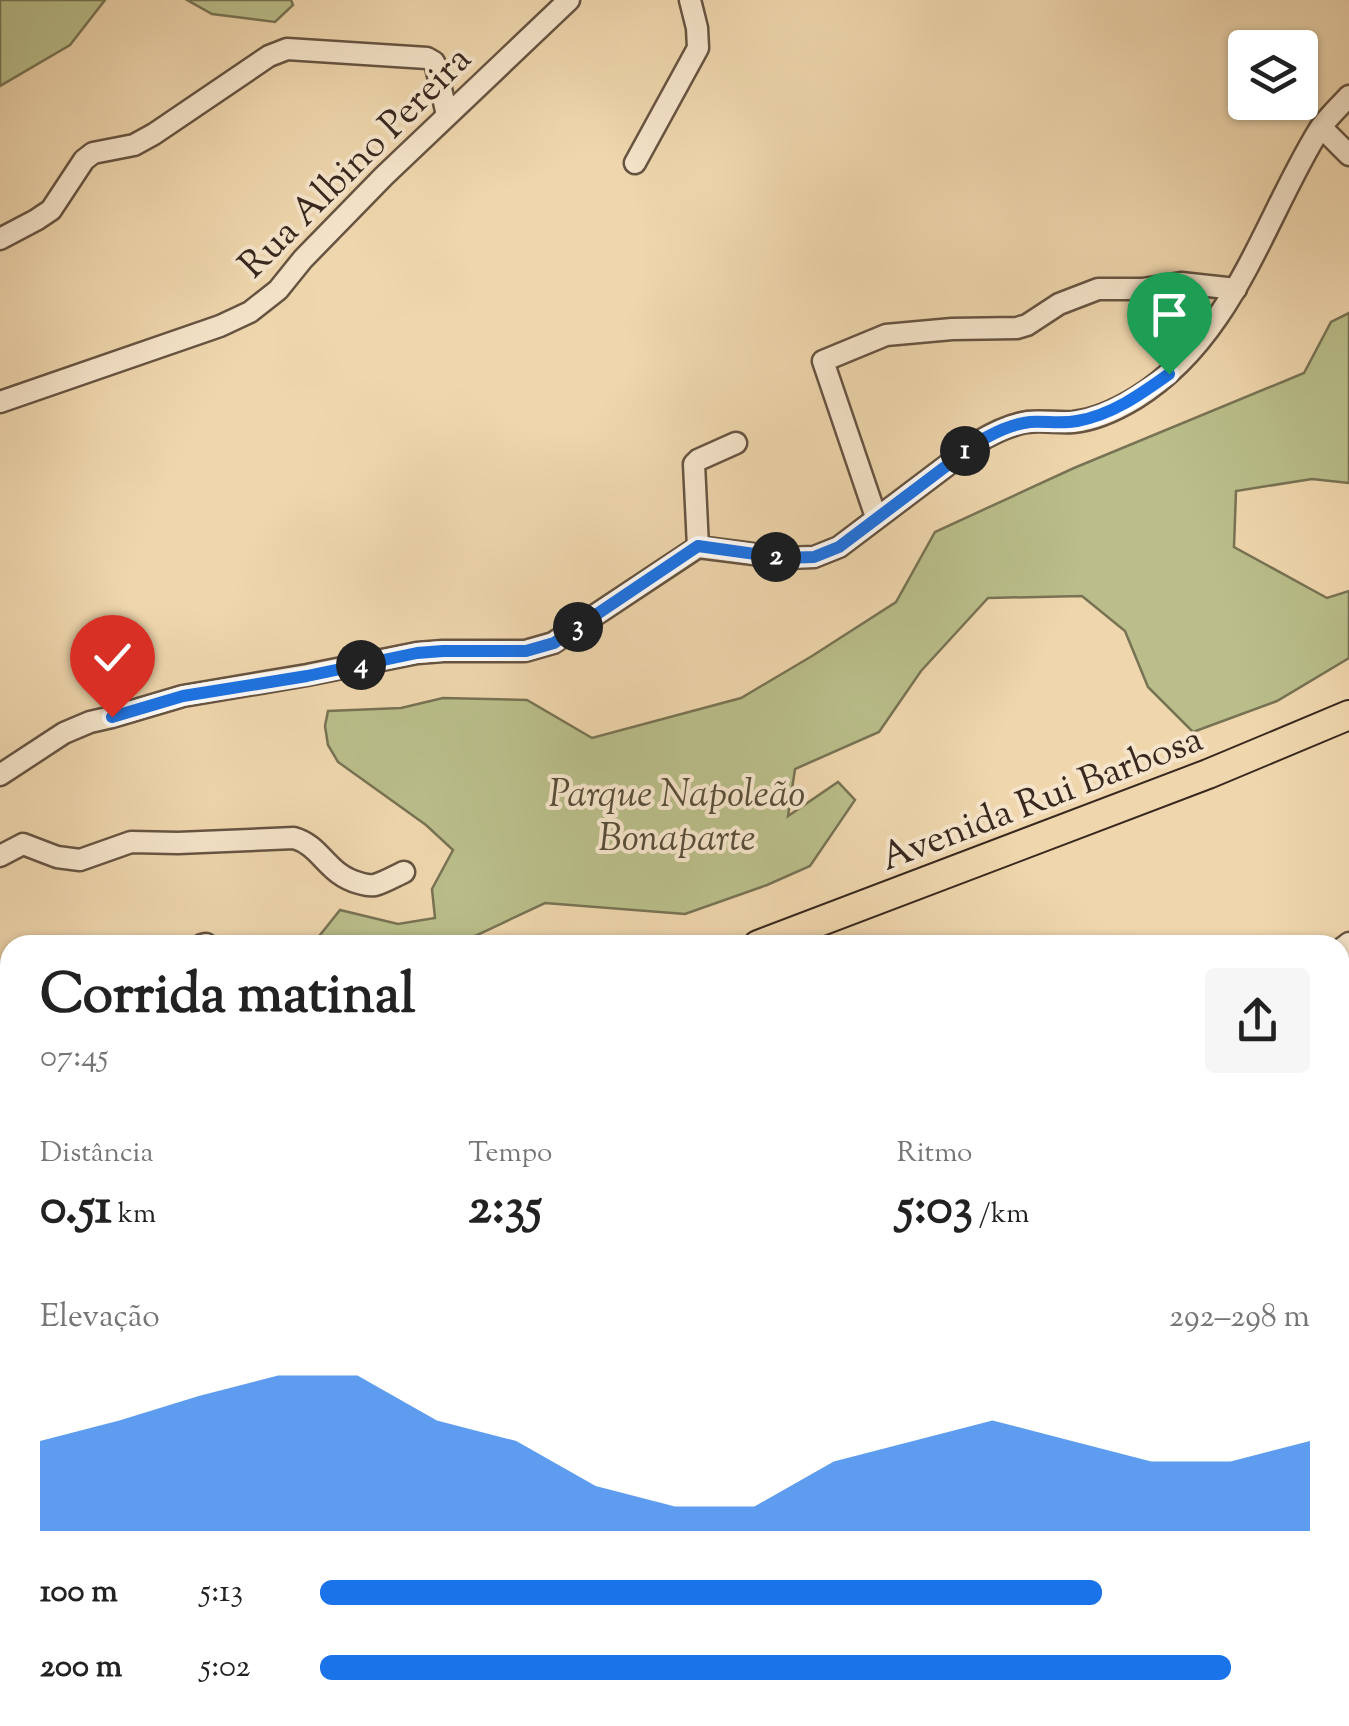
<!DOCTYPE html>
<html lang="pt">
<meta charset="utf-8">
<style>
body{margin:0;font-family:"Sorts Mill Goudy",serif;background:#f6f6f6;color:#222;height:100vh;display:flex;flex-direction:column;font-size:38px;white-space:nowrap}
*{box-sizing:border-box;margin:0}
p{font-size:32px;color:#767676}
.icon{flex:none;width:55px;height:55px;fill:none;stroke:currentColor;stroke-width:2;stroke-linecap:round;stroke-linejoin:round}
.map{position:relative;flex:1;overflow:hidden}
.drawer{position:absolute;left:0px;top:935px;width:1350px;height:792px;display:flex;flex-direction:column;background:#fff;border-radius:30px 30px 0 0;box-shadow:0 2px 8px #0004}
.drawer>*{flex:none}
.controls{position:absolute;left:1228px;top:30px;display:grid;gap:20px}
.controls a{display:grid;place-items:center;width:90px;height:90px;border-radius:10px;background:#fff;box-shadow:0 2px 8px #0004;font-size:50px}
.pin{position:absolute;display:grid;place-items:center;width:85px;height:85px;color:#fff;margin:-102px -42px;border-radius:50% 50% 50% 0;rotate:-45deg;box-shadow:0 0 10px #0007}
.pin .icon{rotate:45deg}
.km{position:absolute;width:50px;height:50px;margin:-25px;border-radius:50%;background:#222;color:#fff;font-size:28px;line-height:50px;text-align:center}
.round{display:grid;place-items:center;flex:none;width:105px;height:105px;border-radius:10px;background:#f6f6f6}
.summary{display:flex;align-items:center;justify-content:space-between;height:170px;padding:0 40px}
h1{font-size:55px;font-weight:800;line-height:75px}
.figures{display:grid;grid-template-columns:repeat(3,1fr);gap:15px;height:170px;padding:10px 40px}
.figures div{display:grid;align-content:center}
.figures b{font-size:50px;font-weight:800}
.figures small{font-size:28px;font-weight:400}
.figures p{font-size:28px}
.chart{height:280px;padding:20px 40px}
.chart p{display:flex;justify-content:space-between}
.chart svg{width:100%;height:180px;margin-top:10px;fill:#1a73e8;opacity:.7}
ul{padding:0 40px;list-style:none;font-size:32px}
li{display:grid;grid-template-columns:160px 120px 1fr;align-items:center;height:75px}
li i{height:25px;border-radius:12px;background:#1a73e8}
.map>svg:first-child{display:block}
.green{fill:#b9be8a;stroke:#787354;stroke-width:2.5}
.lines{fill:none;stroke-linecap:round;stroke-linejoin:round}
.minor-casing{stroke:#665442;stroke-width:25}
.major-casing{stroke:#38281f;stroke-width:32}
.path{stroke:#38281f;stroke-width:2.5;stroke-dasharray:8 5;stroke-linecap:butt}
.minor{stroke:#f5e4ca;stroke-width:20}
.major{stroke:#efd6ad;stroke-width:28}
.route-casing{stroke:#fff;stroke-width:20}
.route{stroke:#1a73e8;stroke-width:12}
.labels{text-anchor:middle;stroke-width:8;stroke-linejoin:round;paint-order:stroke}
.street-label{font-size:38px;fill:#38281f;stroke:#f5e4ca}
.park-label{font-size:38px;font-style:italic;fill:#584e3a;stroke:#f5e4ca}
</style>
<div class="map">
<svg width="1349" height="1726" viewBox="0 0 1349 1726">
<rect width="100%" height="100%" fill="#efd6ad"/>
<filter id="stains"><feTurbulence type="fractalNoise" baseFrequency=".002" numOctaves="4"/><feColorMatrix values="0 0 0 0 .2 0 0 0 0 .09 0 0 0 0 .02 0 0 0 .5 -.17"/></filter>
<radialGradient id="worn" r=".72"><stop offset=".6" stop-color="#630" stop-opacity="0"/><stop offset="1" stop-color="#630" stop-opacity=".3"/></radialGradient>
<!-- green -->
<g class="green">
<polygon points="0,0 105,0 70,45 0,86"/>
<polygon points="187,0 291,0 293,5 275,22 212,14"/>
<polygon points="1349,313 1349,483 1312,479 1236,491 1234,547 1327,598 1349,591 1349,658 1277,701 1193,732 1148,687 1125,631 1082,596 988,598 921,671 879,732 795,769 788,816 838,782 855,800 810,866 767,885 685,914 545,903 456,945 312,945 340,910 398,924 435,918 432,889 453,850 426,825 338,762 328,745 325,726 328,711 401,708 443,698 527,700 592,738 741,698 812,656 896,602 935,532 1074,468 1304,373 1331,322"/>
<polygon points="0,1527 10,1530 10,1718 557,1718 585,1726 0,1726"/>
<path d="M 925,1718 L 1152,1718 C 1170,1720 1186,1717 1204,1718 L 1202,1726 L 936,1726 Z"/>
</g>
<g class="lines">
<defs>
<g id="minor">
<polyline points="1321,127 1349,155"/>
<polyline points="635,163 698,48 697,28 690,0"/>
<polyline points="0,239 36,220 51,210 84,160 93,153 134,145 154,134 269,56 287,49 427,58 434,62 436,67 447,115"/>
<polyline points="0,402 220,326 250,312 278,290 303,259 384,176 569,0"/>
<polyline points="876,517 823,361 886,335 952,329 1017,328 1027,325 1059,304 1098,289 1143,289 1181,283 1236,289"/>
<polyline points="698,547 694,464 698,460 736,443"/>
<path d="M 0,775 L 64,733 L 90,722 L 112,717 L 183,696 L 307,675 L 417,653 L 443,651 L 525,651 L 553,643 L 698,547 L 784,558 L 814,557 L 839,547 L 978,442 C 993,433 1009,425 1027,422 C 1042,420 1058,423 1073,422 C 1094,420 1118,409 1136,398 C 1233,338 1263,221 1319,130 C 1327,118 1339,107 1349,96"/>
<path d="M 0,856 L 23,844 L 57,857 L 80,860 L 131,842 L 178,843 L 294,838 C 322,846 326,874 359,883 C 366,885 367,886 375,885 C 385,882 395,876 404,872"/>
<polyline points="202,945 206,944"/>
<polyline points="1340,950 1349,943"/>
<polyline points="0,977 10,973"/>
<polyline points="1340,1138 1349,1140"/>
<polyline points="0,1310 10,1304"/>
<polyline points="1340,1335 1349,1335"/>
<polyline points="1340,1593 1349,1595"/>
<polyline points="1240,1726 1243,1718"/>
</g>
<g id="major">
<polyline points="758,945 1208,774 1349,715"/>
<polyline points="0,1090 10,1089"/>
</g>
</defs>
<!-- minor casing -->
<use href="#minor" class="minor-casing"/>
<!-- major casing -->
<use href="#major" class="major-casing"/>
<!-- path -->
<g class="path">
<polyline points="0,1476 10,1505"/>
<polyline points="0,1562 10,1551"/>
<polyline points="0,1597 10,1612"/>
<polyline points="0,1629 10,1613"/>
</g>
<!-- minor -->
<use href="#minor" class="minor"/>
<!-- major -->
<use href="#major" class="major"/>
</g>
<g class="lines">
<defs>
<path id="route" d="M 112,717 L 183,696 L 307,676 L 417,653 L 443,651 L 526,651 L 554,643 L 698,546 L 784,558 L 814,557 L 839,547 L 978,442 C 994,433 1011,424 1030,422 C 1045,421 1062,424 1077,421 C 1112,415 1141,394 1169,374"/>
</defs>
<!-- route casing -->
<use href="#route" class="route-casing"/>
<!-- route -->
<use href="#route" class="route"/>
</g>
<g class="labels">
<!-- street labels -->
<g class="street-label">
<text transform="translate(354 161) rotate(-45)" y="13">Rua Albino Pereira</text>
<text transform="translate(1041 797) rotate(-21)" y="13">Avenida Rui Barbosa</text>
</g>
<!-- park labels -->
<g class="park-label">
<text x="677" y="806">Parque Napoleão<tspan x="677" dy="44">Bonaparte</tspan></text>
</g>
</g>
<rect width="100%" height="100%" filter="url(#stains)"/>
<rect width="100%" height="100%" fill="url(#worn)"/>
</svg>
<div class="controls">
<a><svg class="icon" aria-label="layers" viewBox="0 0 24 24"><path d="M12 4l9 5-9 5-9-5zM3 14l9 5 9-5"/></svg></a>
</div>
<div class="pin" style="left:1169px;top:374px;background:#1e9e55"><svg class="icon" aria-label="arrive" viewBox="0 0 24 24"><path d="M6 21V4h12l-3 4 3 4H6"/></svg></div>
<div class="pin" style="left:112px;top:717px;background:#d93025"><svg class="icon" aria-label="check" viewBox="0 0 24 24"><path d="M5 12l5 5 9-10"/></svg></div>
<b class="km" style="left:965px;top:451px">1</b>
<b class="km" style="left:776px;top:557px">2</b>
<b class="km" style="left:578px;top:627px">3</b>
<b class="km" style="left:361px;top:665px">4</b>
<section class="drawer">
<div class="summary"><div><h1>Corrida matinal</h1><p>07:45</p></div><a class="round"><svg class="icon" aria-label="share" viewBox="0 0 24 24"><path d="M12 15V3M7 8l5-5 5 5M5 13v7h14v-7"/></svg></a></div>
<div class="figures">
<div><p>Distância</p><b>0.51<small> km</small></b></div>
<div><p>Tempo</p><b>2:35</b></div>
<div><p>Ritmo</p><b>5:03<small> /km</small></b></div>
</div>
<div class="chart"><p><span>Elevação</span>292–298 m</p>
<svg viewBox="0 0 160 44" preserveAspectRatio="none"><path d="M0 44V22L10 17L20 11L30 6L40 6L50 17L60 22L70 33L80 38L90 38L100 27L110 22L120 17L130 22L140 27L150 27L160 22V44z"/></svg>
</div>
<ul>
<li><b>100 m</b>5:13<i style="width:79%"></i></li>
<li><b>200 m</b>5:02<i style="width:92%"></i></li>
</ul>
</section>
</div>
